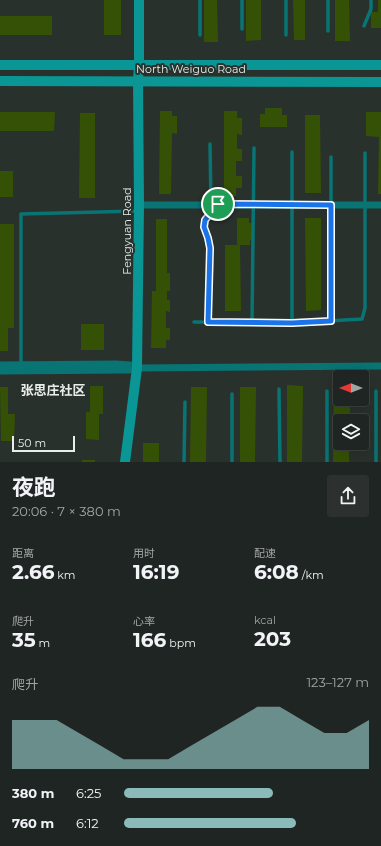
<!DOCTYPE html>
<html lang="zh">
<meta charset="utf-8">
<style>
body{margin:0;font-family:Montserrat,"Noto Sans SC",sans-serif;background:#2c312f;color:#f1f3f6;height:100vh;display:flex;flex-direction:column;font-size:15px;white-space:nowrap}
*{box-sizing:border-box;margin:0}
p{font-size:13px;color:#a1a5a5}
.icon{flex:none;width:22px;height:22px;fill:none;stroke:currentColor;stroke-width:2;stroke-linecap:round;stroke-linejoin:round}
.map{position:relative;height:462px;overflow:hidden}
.drawer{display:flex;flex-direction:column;background:#1f2522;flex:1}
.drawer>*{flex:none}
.needle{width:26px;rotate:270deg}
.controls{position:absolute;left:333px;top:370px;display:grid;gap:8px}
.controls a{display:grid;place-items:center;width:36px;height:36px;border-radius:4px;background:#1f2522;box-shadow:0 4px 16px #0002,0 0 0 1px #3c4240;font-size:20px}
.scale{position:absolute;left:12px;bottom:10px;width:63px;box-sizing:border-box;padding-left:4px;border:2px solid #e9eeeb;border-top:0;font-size:11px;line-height:14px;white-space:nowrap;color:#e9eeeb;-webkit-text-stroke:3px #29312d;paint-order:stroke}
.pin{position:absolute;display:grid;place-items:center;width:34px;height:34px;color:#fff;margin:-17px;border:2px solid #fff;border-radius:50%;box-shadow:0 1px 4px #0007}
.round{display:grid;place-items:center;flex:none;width:42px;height:42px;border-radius:4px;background:#2c312f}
.overview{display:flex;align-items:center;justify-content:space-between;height:68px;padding:0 12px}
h1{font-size:22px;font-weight:700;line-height:30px}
.figures{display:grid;grid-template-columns:repeat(3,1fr);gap:6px;height:68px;padding:4px 12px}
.figures div{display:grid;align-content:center}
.figures b{font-size:20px;font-weight:700}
.figures small{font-size:11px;font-weight:400}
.figures p{font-size:11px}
.chart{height:112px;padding:8px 12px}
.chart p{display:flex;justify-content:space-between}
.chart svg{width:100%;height:72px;margin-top:4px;fill:#8bbbb9;opacity:.7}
ul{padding:0 12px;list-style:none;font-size:13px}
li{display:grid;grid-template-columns:64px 48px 1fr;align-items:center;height:30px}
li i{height:10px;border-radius:5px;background:#8bbbb9}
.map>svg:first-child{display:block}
.building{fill:#355105}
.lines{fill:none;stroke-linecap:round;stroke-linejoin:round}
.lane{stroke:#087473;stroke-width:3.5}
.street{stroke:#087473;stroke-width:7}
.secondary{stroke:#0a9695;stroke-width:10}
.route-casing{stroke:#fff;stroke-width:8}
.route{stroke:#1a73e8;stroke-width:5}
.labels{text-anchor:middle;stroke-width:4;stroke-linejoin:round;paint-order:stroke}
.street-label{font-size:11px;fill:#e9eeeb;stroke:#29312d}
.quarter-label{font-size:13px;font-weight:bold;fill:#e9eeeb;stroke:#29312d}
</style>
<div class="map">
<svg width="381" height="462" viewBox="0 0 381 462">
<rect width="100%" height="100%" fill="#29312d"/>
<!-- building -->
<g class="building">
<rect x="104" y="0" width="17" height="35"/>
<polygon points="204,0 217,0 218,42 204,42"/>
<polygon points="246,0 261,0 261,40 246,41"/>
<polygon points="293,0 305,0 305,40 294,40"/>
<polygon points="335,0 349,0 350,41 335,41"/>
<polygon points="378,0 381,0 381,28 371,28 371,12 378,12"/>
<rect x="0" y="16" width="52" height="19"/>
<polygon points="265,108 282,108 282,115 287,115 287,127 260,127 260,114 265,114"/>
<polygon points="160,111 172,111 172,116 177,116 177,134 172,133 171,194 159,194"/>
<polygon points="224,111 237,111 237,118 242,118 242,135 237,134 237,149 242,149 242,161 236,161 236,176 242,176 242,188 236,188 236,196 224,196"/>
<polygon points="0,112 55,112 54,131 0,131"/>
<polygon points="366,112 381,112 381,194 378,194 379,137 366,136"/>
<polygon points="80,113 95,113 95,198 79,198"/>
<polygon points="305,115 320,115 321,193 305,193"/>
<rect x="0" y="171" width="13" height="26"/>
<polygon points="237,218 249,218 249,223 254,223 254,240 250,240 250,245 240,245 241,311 225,311 225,245 237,245"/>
<polygon points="305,218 321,218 321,310 306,311"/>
<polygon points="156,219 167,219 167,273 170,273 170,291 167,291 167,300 170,300 170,312 166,311 166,328 170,328 170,340 166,340 166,348 151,348 152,291 156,291"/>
<polygon points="0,224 14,224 14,328 8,328 8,351 0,351"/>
<rect x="81" y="324" width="23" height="26"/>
<polygon points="334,384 340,384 340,399 350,399 350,421 340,421 340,443 349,443 349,462 333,462"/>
<polygon points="287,385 303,386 302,462 287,462"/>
<polygon points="90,386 103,386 103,414 99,414 99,440 86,439 86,412 90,412"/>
<polygon points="0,387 8,387 8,414 15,414 14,441 1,441"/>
<polygon points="191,387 207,387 206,462 190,462"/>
<polygon points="240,387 256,387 255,462 240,462"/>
<rect x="143" y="443" width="16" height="19"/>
<rect x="82" y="460" width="13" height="2"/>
</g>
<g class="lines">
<!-- lane -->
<g class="lane">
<polyline points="200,0 200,35"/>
<polyline points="242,0 242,29"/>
<polyline points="286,0 286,35"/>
<polyline points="328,0 328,31"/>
<polyline points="364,26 371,9 371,0"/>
<polyline points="210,144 211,204"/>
<polyline points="292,152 292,323"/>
<polyline points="331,321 331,157"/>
<polyline points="194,322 292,323 362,319 365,308 365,153"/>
<polyline points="209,322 209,238 204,227 205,220 216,206"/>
<polyline points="252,323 254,148"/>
<polyline points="21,365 21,214 138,211"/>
<polyline points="279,389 280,462"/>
<polyline points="376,391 376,462"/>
<polyline points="184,462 185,402"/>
<polyline points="232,462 232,394"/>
<polyline points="327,462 327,391"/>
</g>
<!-- street -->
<g class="street">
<polyline points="139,205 381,205"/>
<polyline points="0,365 116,364 130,365 137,368 129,370 0,371"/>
<polyline points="137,368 381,366"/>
</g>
<!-- secondary -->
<g class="secondary">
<polyline points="0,65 381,65"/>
<polyline points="0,81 381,82"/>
<polyline points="125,462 137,368 139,205 138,81 139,65 139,0"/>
</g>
</g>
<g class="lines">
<defs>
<polygon id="route" points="218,204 331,205 331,321 292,323 208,322 210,248 208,238 204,227 205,220"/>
</defs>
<!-- route casing -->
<use href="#route" class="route-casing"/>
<!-- route -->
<use href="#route" class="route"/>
</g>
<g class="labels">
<!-- street labels -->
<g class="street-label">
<text x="191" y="73">North Weiguo Road</text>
<text transform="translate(127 231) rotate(-90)" y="4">Fengyuan Road</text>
</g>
<!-- quarter labels -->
<g class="quarter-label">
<text x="53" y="395">张思庄社区</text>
</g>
</g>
</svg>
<div class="controls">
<a><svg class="needle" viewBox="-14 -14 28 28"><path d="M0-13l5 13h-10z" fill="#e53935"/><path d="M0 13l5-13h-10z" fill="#a1a5a5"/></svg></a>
<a><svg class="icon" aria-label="layers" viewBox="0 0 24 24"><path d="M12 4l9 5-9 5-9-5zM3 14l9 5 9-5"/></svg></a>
</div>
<div class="scale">50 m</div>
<div class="pin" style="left:218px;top:204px;background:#1e9e55"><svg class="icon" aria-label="arrive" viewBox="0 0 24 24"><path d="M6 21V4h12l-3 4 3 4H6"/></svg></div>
</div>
<section class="drawer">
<div class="overview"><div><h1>夜跑</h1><p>20:06 · 7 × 380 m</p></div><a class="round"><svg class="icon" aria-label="share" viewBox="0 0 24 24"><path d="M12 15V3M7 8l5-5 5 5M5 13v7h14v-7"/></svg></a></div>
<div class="figures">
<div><p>距离</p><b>2.66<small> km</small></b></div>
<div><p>用时</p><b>16:19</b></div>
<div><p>配速</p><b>6:08<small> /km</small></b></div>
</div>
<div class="figures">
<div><p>爬升</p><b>35<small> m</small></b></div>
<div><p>心率</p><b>166<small> bpm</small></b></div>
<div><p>kcal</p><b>203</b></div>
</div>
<div class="chart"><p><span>爬升</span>123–127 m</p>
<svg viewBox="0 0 160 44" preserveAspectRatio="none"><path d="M0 44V14L10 14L20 14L30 22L40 30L50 38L60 38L70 38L80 30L90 22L100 14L110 6L120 6L130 14L140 22L150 22L160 14V44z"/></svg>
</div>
<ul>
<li><b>380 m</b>6:25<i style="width:61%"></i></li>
<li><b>760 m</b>6:12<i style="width:70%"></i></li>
</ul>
</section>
